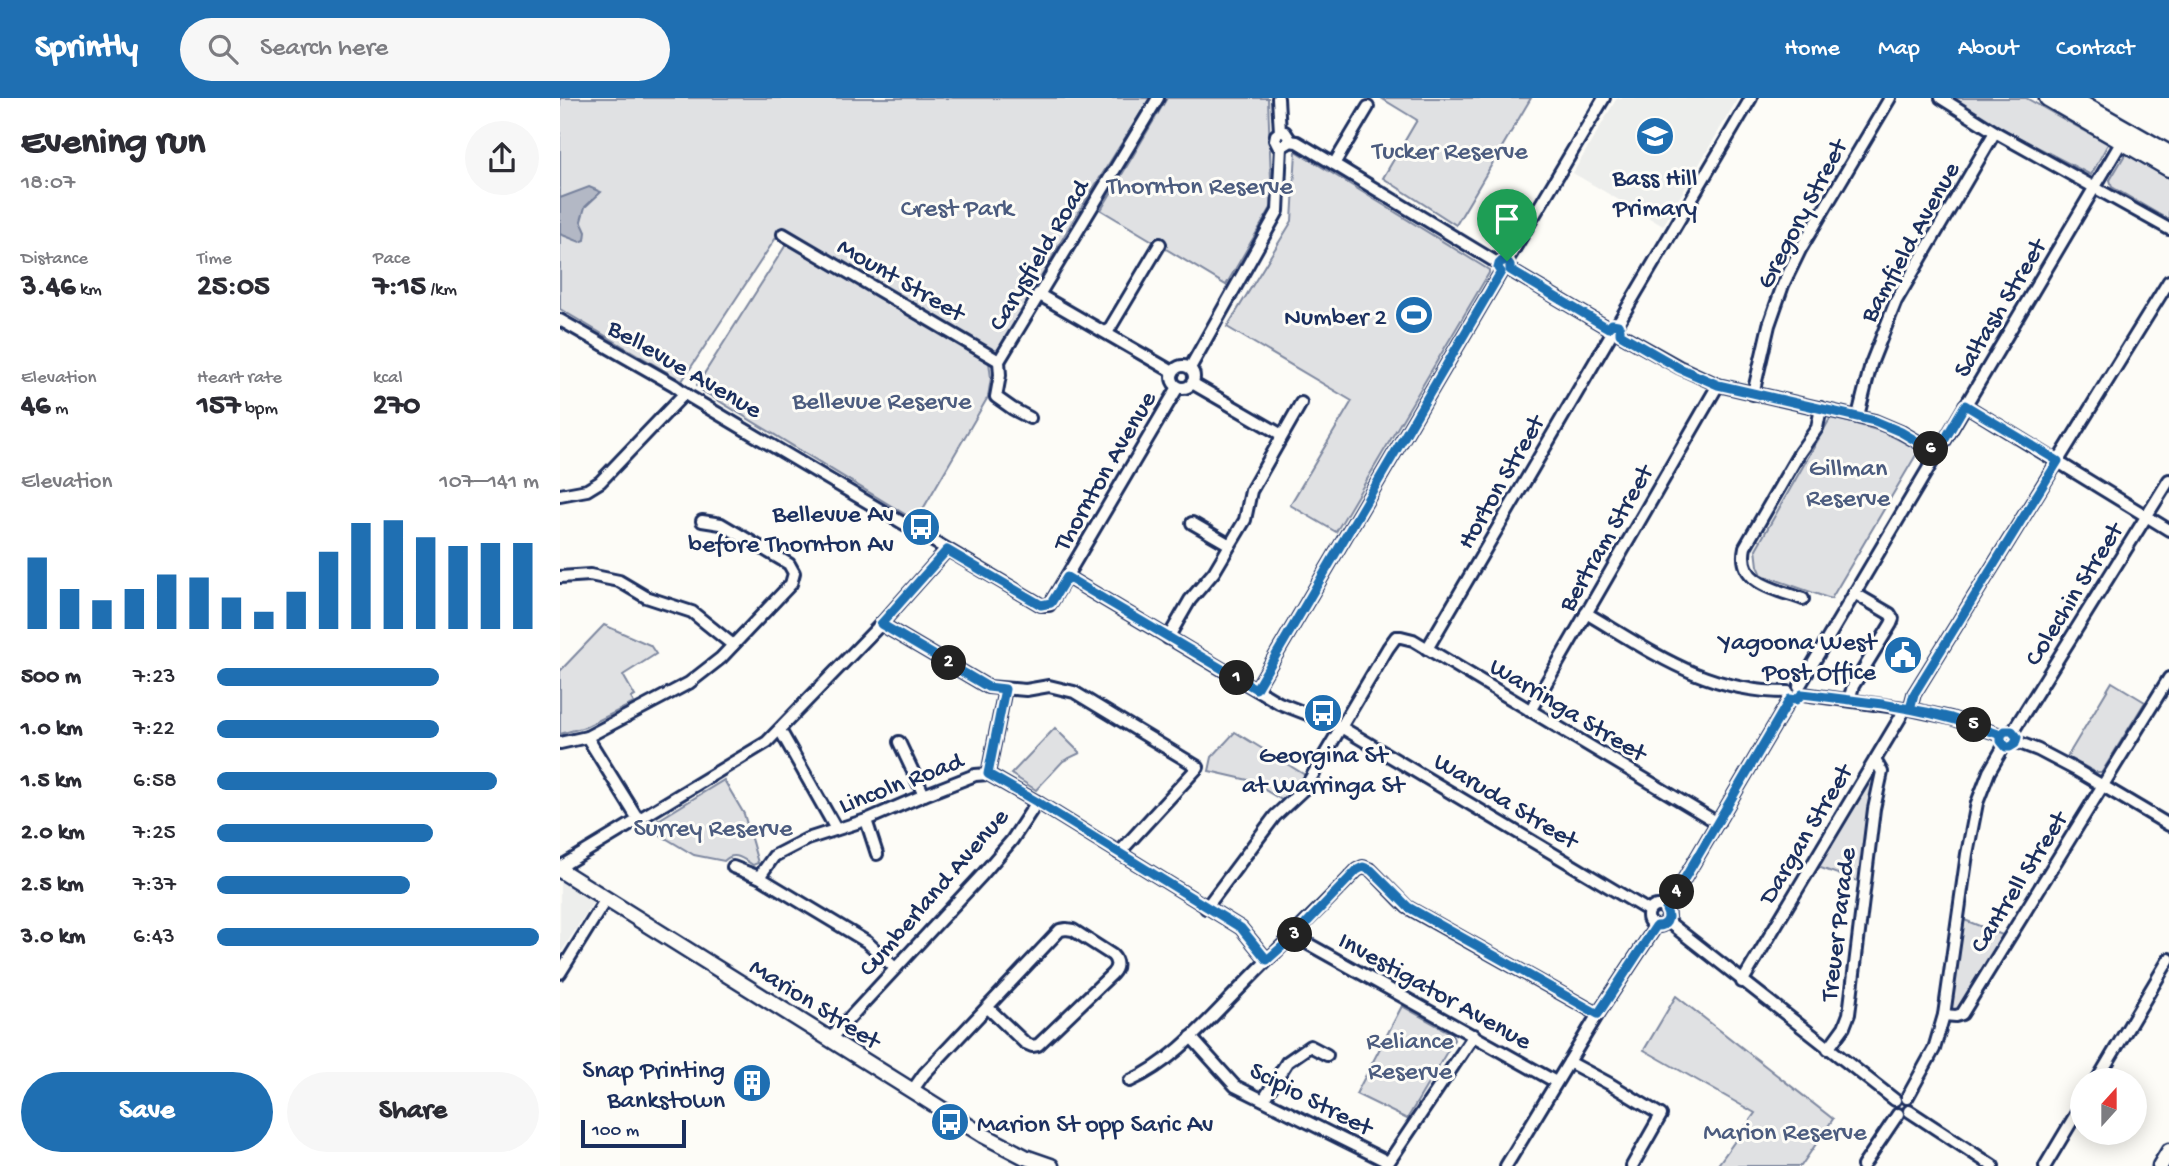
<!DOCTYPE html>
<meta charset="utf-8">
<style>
body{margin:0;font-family:"Gochi Hand",sans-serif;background:#f7f7f7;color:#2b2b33;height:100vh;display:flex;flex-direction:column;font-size:26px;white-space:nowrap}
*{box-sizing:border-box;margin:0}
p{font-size:23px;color:#7c7c81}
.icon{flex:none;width:38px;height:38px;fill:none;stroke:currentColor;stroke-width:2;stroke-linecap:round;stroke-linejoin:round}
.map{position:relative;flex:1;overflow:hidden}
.details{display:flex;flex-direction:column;background:#fff;width:560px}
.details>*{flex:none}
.needle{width:46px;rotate:21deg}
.fabs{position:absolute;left:1510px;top:970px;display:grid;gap:14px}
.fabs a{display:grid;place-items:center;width:77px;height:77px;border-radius:50%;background:#fff;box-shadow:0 4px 18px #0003;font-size:35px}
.scale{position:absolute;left:21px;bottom:18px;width:105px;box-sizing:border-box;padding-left:7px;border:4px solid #1b2f5e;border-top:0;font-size:19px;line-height:24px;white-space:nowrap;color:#1b2f5e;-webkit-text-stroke:5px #fdfcf7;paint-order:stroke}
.pin{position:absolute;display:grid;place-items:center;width:60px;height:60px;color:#fff;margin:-72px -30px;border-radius:50% 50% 50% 0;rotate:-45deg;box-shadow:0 0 7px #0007}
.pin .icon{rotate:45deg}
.km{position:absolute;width:35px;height:35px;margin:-18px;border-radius:50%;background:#222;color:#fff;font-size:19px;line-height:35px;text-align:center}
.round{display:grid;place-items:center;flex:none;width:74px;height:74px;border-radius:37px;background:#f7f7f7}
.summary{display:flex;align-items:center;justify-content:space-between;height:119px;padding:0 21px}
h1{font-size:38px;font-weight:700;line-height:52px}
.metrics{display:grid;grid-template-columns:repeat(3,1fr);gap:10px;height:119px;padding:7px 21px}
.metrics div{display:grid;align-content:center}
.metrics b{font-size:30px;font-weight:700}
.metrics small{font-size:19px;font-weight:400}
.metrics p{font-size:19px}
.chart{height:196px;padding:14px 21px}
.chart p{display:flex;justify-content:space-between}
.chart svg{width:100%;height:126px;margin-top:7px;stroke:#1f6fb2;stroke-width:6}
.button{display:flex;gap:14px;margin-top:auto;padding:14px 21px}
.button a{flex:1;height:80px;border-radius:42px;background:#1f6fb2;color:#fff;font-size:28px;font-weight:700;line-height:80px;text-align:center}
.button a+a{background:#f7f7f7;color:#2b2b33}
ul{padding:0 21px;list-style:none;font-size:23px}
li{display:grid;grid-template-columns:112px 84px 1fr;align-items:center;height:52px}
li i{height:18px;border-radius:9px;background:#1f6fb2}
header{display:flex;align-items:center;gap:42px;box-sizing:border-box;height:98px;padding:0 35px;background:#1f6fb2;color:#fff}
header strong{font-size:33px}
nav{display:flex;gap:38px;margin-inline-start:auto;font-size:24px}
.search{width:490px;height:63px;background:#f7f7f7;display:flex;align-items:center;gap:18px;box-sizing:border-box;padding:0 24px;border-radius:38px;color:#7c7c81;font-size:26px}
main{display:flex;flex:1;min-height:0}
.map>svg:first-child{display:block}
.built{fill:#edeeec}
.green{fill:#e0e1e3;stroke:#7e88a0;stroke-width:2}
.water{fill:#b3b8c5;stroke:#76819c;stroke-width:2}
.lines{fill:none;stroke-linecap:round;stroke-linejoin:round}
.minor-casing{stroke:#1b2f5e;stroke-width:16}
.major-casing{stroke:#1b2f5e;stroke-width:19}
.highway-casing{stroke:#1b2f5e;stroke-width:21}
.minor{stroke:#fdfcf7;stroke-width:10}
.major{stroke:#fdfcf7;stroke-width:14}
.highway{stroke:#fdfcf7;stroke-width:16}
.route-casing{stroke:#fff;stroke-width:14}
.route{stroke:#1f6fb2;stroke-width:9}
.labels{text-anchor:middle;stroke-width:6;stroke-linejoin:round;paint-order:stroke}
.park-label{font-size:26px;fill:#4c5c7f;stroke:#fdfcf7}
.poi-label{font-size:26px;fill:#1b2f5e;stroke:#fdfcf7;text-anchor:end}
.street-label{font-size:26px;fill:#1b2f5e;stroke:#fdfcf7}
</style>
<header>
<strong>Sprintly</strong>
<div class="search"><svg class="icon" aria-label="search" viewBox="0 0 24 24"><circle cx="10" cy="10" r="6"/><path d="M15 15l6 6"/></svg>Search here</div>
<nav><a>Home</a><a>Map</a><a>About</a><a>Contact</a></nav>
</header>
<main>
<section class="details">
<div class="summary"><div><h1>Evening run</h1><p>18:07</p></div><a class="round"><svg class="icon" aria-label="share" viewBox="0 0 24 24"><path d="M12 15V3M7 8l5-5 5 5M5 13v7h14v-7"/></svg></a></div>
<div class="metrics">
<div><p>Distance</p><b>3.46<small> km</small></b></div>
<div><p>Time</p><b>25:05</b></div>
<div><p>Pace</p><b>7:15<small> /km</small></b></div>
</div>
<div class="metrics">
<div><p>Elevation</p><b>46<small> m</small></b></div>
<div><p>Heart rate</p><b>157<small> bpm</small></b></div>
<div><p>kcal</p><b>270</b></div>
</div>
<div class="chart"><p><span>Elevation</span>107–141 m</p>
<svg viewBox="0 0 160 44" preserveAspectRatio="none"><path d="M5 44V19M15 44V30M25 44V34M35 44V30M45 44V25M55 44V26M65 44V33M75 44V38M85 44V31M95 44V17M105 44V7M115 44V6M125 44V12M135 44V15M145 44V14M155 44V14"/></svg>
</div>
<ul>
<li><b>500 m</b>7:23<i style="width:69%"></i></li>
<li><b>1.0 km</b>7:22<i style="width:69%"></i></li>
<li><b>1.5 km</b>6:58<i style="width:87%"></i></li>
<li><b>2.0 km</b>7:25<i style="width:67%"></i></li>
<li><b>2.5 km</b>7:37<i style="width:60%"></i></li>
<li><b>3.0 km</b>6:43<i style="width:100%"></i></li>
</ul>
<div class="button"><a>Save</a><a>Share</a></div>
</section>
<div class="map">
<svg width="1609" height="1068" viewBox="0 0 1609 1068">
<rect width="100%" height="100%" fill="#fdfcf7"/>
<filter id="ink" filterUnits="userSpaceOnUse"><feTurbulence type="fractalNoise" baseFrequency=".0143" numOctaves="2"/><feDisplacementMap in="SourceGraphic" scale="14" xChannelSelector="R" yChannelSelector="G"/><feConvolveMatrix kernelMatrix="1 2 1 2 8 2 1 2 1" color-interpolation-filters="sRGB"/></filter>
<g filter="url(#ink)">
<!-- built -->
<g class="built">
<polygon points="1057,0 1178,0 1103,128 1013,75"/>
<polygon points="0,782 34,803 0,856"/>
</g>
<!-- green -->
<g class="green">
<polygon points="0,0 590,0 511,126 437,257 223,129 122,283 0,211"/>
<polygon points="607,0 708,0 712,108 666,187 541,112"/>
<polygon points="821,0 971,0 896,127 823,80 857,22"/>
<polygon points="1394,0 1466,0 1548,46 1531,77 1439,29"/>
<polygon points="736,53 929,172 929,175 776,434 730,407 792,303 667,229 732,123"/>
<polygon points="1566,55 1609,79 1609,122 1552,89 1550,82"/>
<polygon points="227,145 429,264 431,280 428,299 356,423 141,292 137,287"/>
<polygon points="1271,319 1324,334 1359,352 1271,501 1202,477 1198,468 1196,451"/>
<polygon points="44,527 90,547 96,556 63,577 75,598 71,600 74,605 25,629 0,636 0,573"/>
<polygon points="1552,584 1585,604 1542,674 1535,674 1507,659"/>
<polygon points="495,630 520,655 503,663 476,692 451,676"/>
<polygon points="675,634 745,677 725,704 688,682 649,673 652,659"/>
<polygon points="1313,674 1317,674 1300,784 1255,768"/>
<path d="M 164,682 L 184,716 L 198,765 L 193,767 C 182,760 174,753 164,763 L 134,757 L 87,729 Z"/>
<polygon points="1402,821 1445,838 1400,913 1390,914 1389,910"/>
<polygon points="1116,898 1273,1021 1241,1068 1157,1068 1195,1015 1084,952"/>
<polygon points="842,908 892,936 894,942 847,1021 796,996"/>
</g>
<!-- water -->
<polygon class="water" points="29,89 41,94 25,109 21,123 26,134 25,142 20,144 0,136 0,100"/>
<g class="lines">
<defs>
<g id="minor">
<polyline points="718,0 720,34 716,37 715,42 718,48 723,48 728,45 729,40 725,34 720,34"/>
<polyline points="1381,0 1435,34 1609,131"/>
<polyline points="729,43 737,44 774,66 939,166"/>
<polyline points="774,66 808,9"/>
<polyline points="223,136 439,263"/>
<polyline points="947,163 1044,0"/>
<polyline points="950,172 1048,230"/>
<polyline points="478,196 613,274"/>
<polyline points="0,222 114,287 130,299 481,507 489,507 492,503 618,289"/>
<polyline points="1057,227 1191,0"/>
<polyline points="547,235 600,146"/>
<polyline points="1060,236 1119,269 1158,287 1315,323 1341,334 1377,355"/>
<polyline points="439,263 598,0"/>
<polyline points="439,263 440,277 436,299 453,311 470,320"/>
<circle cx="623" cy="279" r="11"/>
<polyline points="630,270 718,113 721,48"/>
<polyline points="632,285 722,337"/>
<polyline points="1193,296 1209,227 1223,187 1240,152 1330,0"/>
<polyline points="1405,307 1609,432"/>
<polyline points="1298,318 1311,266 1336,203 1435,34"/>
<polyline points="0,397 27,392 40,384 125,295"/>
<polyline points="632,425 670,447"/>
<polyline points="0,479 30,477 59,483 86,499 132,514 173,547"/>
<polyline points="507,479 719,605 781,629 1089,813"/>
<path d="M 1243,501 C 1216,491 1177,486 1185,449 L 1240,354 L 1257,330 L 1261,310"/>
<path d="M 1026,515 C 1094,555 1145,594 1228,594"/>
<polyline points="321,526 428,589 466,592 489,588 514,594 638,669 559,755"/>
<polyline points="608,540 630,502 654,474 670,447 685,422 691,393 741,305"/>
<polyline points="867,551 1050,238"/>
<polyline points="1239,589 1565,38"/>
<polyline points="696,591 941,174"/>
<polyline points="1243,596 1350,611 1391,620 1441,637"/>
<polyline points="1289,602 1293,588 1331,526 1333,521 1330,516 1294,495"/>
<polyline points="1350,611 1354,596 1609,183"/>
<polyline points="970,613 1158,287"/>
<polyline points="220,632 276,731"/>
<polyline points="1453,633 1609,382"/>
<polyline points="27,639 78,721"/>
<polyline points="339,644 364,697"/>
<polyline points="1457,644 1478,652 1516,672 1609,727"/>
<polyline points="0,645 27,639 129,585 161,560 231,486 234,475 229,466 161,426 142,423"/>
<polyline points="428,676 445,591"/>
<polyline points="306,722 317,756"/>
<polyline points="0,769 207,644 321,526 387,452"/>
<polyline points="173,769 199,779 307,844 335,870"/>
<polyline points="199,779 214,758 247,741 306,722 364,697 415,677 428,676 477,704 681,830 707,862"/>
<circle cx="1098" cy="818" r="10"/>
<polyline points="646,810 715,718 745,690 828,550 836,539 841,539 853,542 1158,725"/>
<polyline points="1106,812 1230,601"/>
<polyline points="1107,823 1335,1002"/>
<polyline points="734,838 996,984"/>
<polyline points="0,875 46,801"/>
<polyline points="1182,884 1340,620 1344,610"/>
<polyline points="1384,917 1396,918 1402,916 1609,580"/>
<polyline points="631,939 675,988 828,1064"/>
<polyline points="270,941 422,777 452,742 477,704"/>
<polyline points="1268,951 1284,929 1289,916 1314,711 1322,674 1315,662"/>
<polyline points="1009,964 1050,986 1101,1017 1072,1068"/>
<polyline points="1537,982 1609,861"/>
<path d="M 570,983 C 615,963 649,921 684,886 C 721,848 760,811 797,772 L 803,769 L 811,772 L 847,809 L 1038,916"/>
<path d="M 352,993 L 364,976 L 500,832 L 506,831 L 513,832 L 552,857 C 558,863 558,870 552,876 L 478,947 L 472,948 L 465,945 L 427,909"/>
<polyline points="1347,1000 1374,951 1384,917 1407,756 1417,705 1429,674 1444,648"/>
<polyline points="704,1001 727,964 750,948 767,957"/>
<polyline points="1349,1013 1433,1068"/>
<polyline points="826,1068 914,937"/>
<polyline points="946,1068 1038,916 1096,828"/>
<polyline points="1303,1068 1338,1016"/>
<polyline points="1485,1068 1522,1006"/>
</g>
<g id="major">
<polyline points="0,772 423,1037 465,1059 491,1068"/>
<polyline points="1600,1068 1609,1053"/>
</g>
<g id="highway">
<polyline points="1488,0 1609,70"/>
<polyline points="1514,2 1609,56"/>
</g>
</defs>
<!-- minor casing -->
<use href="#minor" class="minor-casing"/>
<!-- major casing -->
<use href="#major" class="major-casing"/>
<!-- highway casing -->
<use href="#highway" class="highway-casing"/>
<!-- minor -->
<use href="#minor" class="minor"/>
<!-- major -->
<use href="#major" class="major"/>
<!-- highway -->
<use href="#highway" class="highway"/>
</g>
</g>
<g class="lines" filter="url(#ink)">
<defs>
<path id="route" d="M 947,163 L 942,163 L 939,166 L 938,170 L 941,174 L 696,591 L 507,479 L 491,505 L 481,507 L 387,452 L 321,526 L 428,589 L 445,591 L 428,676 L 477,704 L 681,830 L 707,862 L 734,838 L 797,772 L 803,769 L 811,772 L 848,809 L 1038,916 L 1096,828 C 1106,829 1111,821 1106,812 L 1230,601 L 1236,602 L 1242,596 L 1251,597 L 1322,606 L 1366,614 L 1391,620 L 1441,637 L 1445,633 L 1452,633 L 1457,639 L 1455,646 L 1450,649 L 1446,649 L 1441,643 L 1441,637 C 1411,626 1381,617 1350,611 L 1354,596 L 1498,363 L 1405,307 L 1377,355 L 1341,334 L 1315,323 L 1158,287 L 1119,270 L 1060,236 L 1060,231 L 1058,227 L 1052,226 L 1048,230 L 950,172 L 950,167 L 947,163"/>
</defs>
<!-- route casing -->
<use href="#route" class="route-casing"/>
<!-- route -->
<use href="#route" class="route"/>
</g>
<!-- icons -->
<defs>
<symbol id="school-disc" viewBox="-11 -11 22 22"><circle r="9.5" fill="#1f6fb2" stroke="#fdfcf7"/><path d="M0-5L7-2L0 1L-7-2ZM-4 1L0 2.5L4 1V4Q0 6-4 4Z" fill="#fff"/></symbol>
<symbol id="stadium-disc" viewBox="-11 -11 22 22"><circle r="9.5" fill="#1f6fb2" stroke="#fdfcf7"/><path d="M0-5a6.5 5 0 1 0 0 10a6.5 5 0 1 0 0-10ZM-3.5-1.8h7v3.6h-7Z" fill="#fff"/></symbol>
<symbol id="bus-disc" viewBox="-11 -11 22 22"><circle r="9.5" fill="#1f6fb2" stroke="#fdfcf7"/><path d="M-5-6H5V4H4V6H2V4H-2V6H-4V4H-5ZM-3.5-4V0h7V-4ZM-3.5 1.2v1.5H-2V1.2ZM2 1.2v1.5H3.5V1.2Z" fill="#fff"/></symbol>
<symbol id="civic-disc" viewBox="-11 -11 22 22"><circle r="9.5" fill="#1f6fb2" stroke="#fdfcf7"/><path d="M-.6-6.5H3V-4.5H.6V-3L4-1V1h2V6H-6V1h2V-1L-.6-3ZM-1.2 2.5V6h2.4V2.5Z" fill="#fff"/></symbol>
<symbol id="building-disc" viewBox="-11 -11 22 22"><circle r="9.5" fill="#1f6fb2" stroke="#fdfcf7"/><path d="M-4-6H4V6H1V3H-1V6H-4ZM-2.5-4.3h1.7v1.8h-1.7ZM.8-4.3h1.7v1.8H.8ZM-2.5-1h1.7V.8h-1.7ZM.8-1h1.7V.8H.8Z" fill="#fff"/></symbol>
</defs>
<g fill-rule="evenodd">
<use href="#school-disc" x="1073" y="16" width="44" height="44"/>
<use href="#stadium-disc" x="832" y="195" width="44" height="44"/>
<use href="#bus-disc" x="339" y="407" width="44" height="44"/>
<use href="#civic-disc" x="1321" y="535" width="44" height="44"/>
<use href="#bus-disc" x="741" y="593" width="44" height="44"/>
<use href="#building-disc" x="170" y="963" width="44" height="44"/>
<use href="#bus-disc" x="368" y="1002" width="44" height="44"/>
</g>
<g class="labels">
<!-- park labels -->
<g class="park-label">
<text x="890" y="60">Tucker Reserve</text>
<text x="640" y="95">Thornton Reserve</text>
<text x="397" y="117">Crest Park</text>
<text x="322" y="310">Bellevue Reserve</text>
<text x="1288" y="377">Gillman<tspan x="1288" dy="30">Reserve</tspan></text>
<text x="153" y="737">Surrey Reserve</text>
<text x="850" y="950">Reliance<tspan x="850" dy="30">Reserve</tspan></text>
<text x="1225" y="1041">Marion Reserve</text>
</g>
<!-- poi labels -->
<g class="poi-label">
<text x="1095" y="87" text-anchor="middle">Bass Hill<tspan x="1095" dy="30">Primary</tspan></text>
<text x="827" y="226">Number 2</text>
<text x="334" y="423">Bellevue Av<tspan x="334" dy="30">before Thornton Av</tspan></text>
<text x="1316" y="551">Yagoona West<tspan x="1316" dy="30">Post Office</tspan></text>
<text x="763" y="664" text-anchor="middle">Georgina St<tspan x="763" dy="30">at Warringa St</tspan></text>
<text x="165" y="979">Snap Printing<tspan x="165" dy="30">Bankstown</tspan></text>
<text x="417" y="1033" text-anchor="start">Marion St opp Saric Av</text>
</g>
<!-- street labels -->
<g class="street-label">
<text transform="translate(1240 115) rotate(-62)" y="9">Gregory Street</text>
<text transform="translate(1348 143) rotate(-61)" y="9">Bamfield Avenue</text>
<text transform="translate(477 156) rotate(-59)" y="9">Carysfield Road</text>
<text transform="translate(342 180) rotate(30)" y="9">Mount Street</text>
<text transform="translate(1438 209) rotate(-59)" y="9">Saltash Street</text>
<text transform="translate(126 269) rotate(30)" y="9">Bellevue Avenue</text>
<text transform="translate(543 372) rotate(-60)" y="9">Thornton Avenue</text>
<text transform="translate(939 383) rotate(-60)" y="9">Horton Street</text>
<text transform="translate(1044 439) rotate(-60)" y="9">Bertram Street</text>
<text transform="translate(1512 495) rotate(-58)" y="9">Colechin Street</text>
<text transform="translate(1009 610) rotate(31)" y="9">Warringa Street</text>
<text transform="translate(340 683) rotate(-21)" y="9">Lincoln Road</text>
<text transform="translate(947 701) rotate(31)" y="9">Waruda Street</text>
<text transform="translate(1244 735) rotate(-59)" y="9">Dargan Street</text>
<text transform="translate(1457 783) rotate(-58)" y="9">Cantrell Street</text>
<text transform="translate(372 793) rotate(-49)" y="9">Cumberland Avenue</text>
<text transform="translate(1276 826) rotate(-83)" y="9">Treuer Parade</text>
<text transform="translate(876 891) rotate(29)" y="9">Investigator Avenue</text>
<text transform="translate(256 904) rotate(32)" y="9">Marion Street</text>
<text transform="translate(752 999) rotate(27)" y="9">Scipio Street</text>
</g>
</g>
</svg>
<div class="fabs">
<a><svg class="needle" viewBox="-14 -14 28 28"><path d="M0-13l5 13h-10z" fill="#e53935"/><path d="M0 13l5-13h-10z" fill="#7c7c81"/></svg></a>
</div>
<div class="scale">100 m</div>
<div class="pin" style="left:947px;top:163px;background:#1e9e55"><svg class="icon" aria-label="arrive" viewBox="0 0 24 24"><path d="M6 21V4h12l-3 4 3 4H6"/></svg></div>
<b class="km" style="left:677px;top:580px">1</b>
<b class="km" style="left:389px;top:565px">2</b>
<b class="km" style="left:735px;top:837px">3</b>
<b class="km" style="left:1117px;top:794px">4</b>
<b class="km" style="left:1414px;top:627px">5</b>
<b class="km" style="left:1371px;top:351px">6</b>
</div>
</main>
